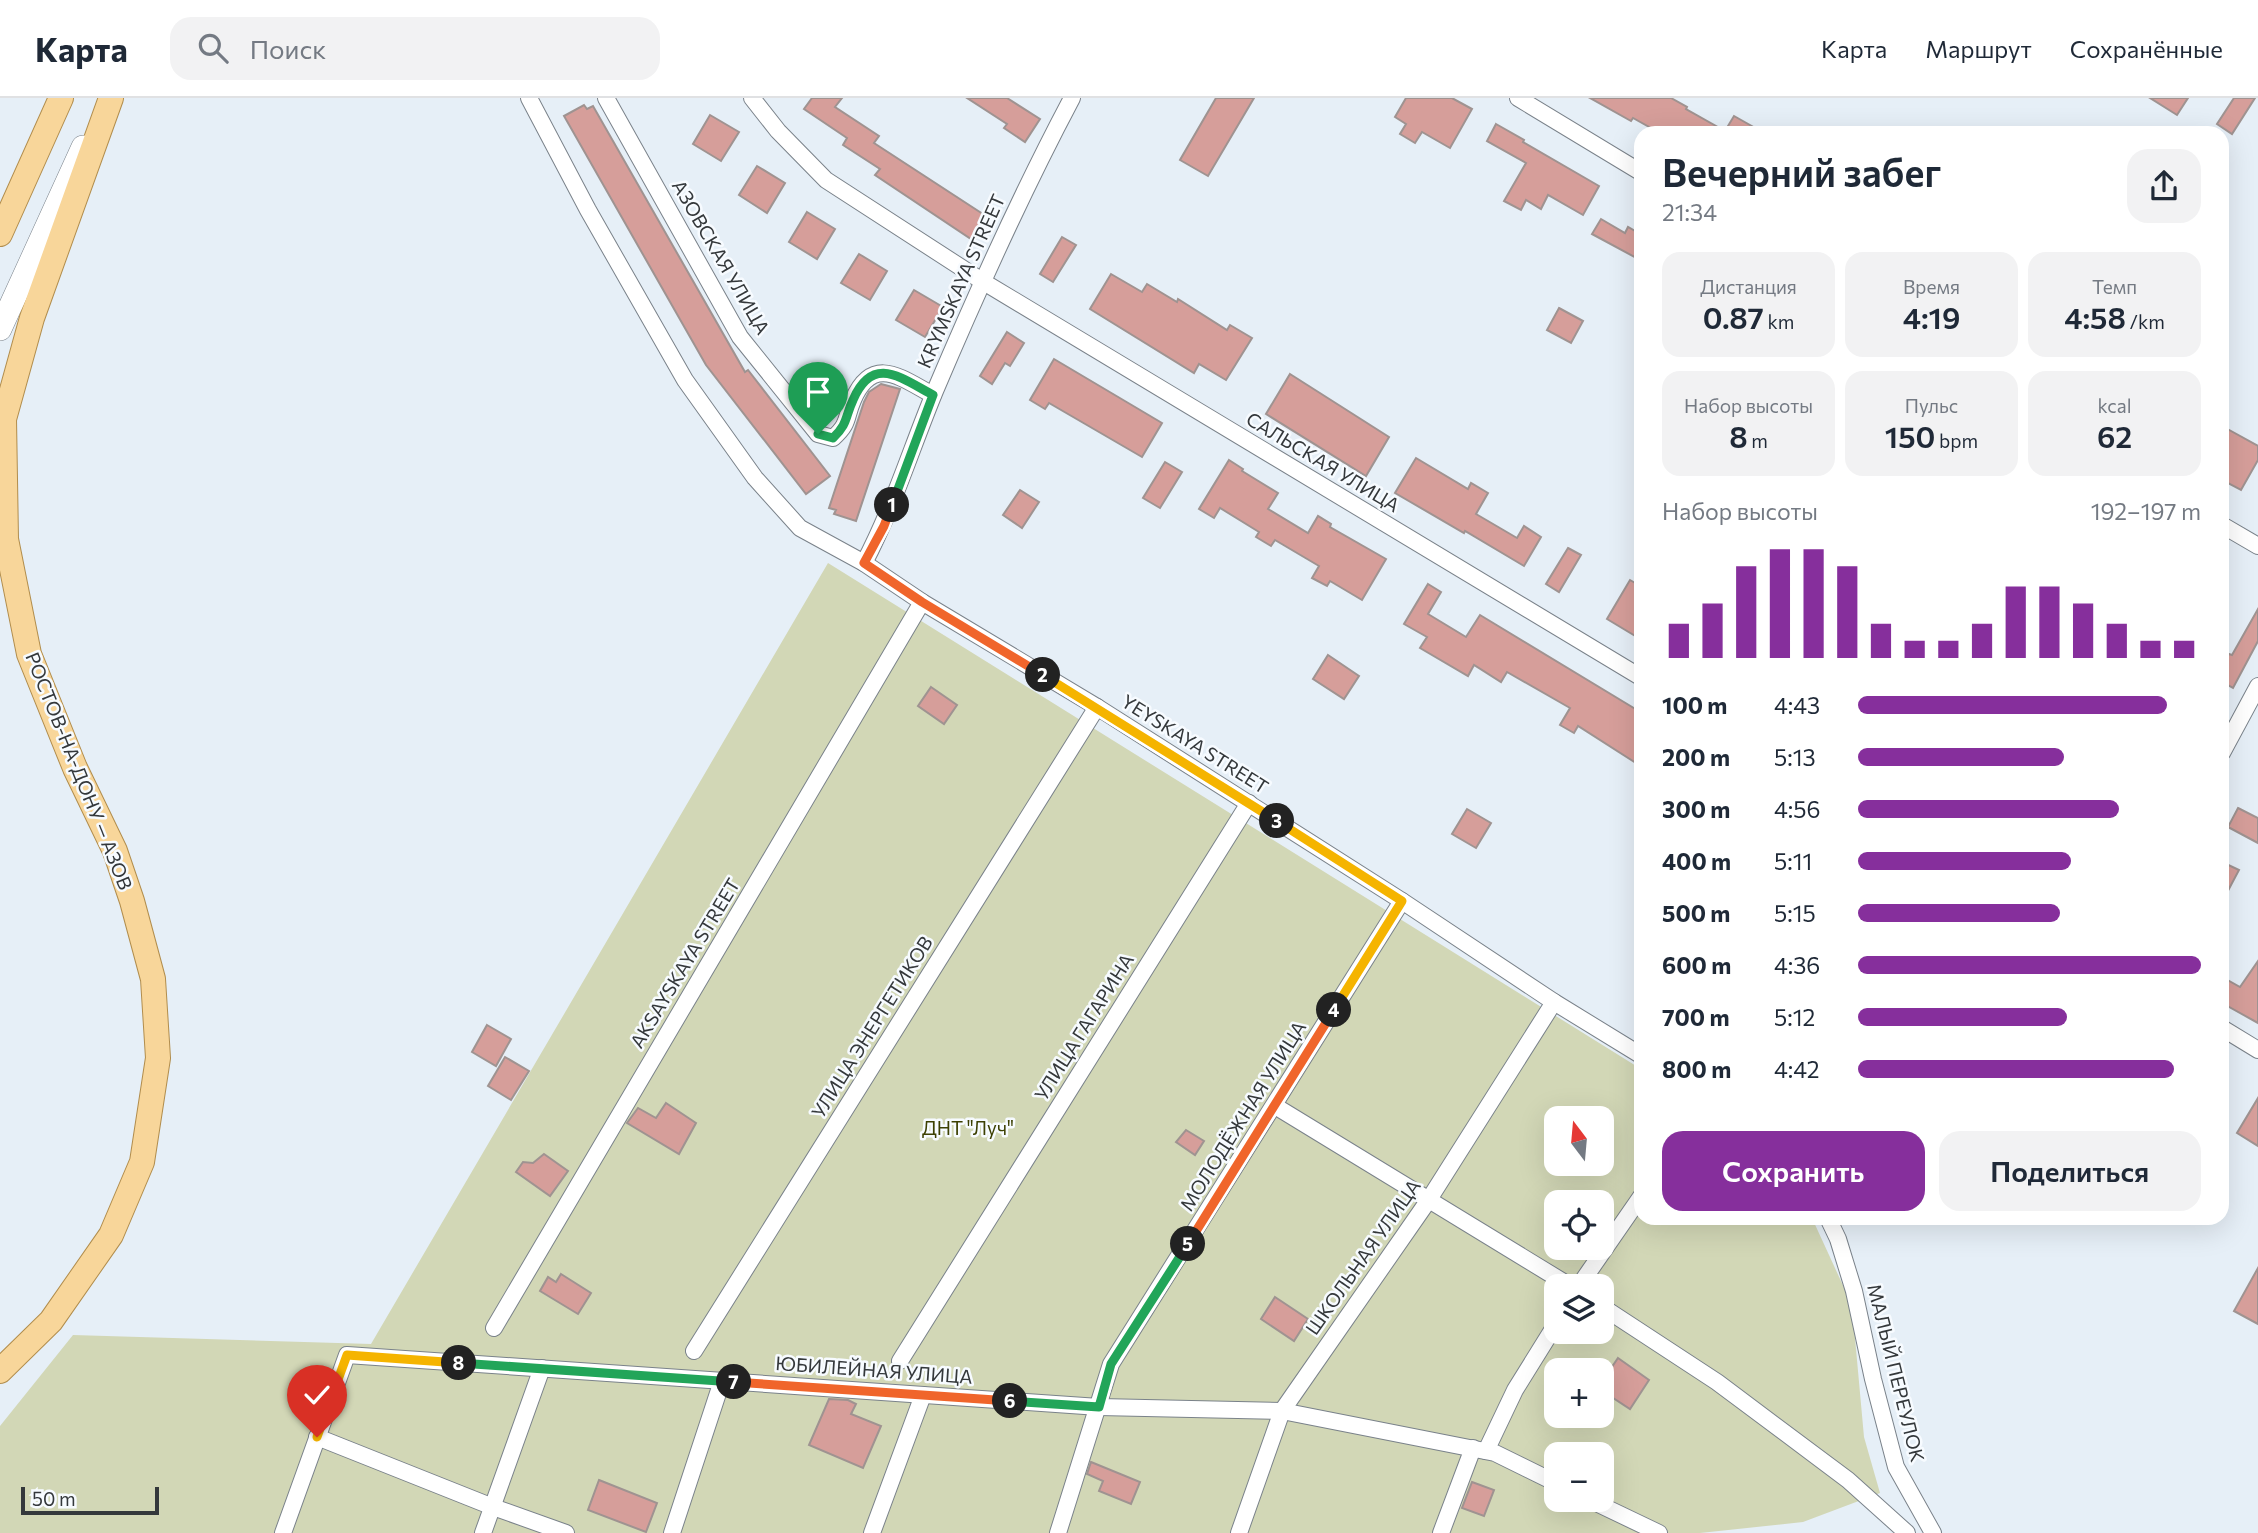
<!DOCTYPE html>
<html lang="ru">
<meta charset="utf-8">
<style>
body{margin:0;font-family:Commissioner,sans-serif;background:#f2f2f3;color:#1f2937;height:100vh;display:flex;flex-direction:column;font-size:26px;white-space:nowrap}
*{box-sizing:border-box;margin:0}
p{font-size:23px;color:#747a83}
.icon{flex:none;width:38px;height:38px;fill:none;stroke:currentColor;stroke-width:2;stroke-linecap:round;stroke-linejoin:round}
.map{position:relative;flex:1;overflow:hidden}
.drawer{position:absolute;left:1634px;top:28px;width:595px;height:1099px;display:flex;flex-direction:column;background:#fff;border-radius:21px;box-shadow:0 7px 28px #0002}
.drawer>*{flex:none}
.needle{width:46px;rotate:344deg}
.buttons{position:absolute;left:1544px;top:1008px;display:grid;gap:14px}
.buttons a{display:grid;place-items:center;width:70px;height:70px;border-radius:14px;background:#fff;box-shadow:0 7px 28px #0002;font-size:35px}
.scale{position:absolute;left:21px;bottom:18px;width:138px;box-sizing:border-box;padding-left:7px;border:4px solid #34383b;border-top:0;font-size:19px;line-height:24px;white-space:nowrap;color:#34383b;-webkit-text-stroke:5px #f7fbff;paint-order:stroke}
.pin{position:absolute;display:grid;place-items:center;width:60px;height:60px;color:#fff;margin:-72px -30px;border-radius:50% 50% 50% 0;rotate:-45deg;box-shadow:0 0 7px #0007}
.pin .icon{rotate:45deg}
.km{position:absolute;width:35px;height:35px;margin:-18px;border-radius:50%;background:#222;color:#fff;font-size:19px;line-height:35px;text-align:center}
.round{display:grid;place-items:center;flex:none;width:74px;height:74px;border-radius:21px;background:#f2f2f3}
.overview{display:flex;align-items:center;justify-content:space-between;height:119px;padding:0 28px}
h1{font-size:38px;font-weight:600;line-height:52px}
.stats{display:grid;grid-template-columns:repeat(3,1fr);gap:10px;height:119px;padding:7px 28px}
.stats div{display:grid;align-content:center;border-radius:18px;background:#f2f2f3;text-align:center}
.stats b{font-size:30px;font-weight:600}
.stats small{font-size:19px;font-weight:400}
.stats p{font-size:19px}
.chart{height:196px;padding:14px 28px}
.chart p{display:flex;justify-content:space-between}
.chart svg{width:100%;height:126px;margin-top:7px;stroke:#862f9c;stroke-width:6}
.action{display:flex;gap:14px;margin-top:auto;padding:14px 28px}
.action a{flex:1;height:80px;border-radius:21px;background:#862f9c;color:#fff;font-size:28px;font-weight:600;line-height:80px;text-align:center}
.action a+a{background:#f2f2f3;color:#1f2937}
ul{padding:0 28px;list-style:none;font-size:23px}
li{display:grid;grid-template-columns:112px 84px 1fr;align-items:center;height:52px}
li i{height:18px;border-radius:9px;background:#862f9c}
header{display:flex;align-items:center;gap:42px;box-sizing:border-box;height:98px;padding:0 35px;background:#fff;border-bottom:2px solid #e0e1e3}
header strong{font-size:33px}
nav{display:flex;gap:38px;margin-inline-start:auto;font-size:24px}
.search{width:490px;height:63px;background:#f2f2f3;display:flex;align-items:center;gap:18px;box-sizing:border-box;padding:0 24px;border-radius:21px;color:#747a83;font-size:26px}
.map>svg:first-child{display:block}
.green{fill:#d2d7b6;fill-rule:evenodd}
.building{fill:#d69e9a;stroke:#9f9391;stroke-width:2}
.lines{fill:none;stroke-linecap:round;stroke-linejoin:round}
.minor-casing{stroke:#7a828a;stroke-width:18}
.secondary-casing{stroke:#7a828a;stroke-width:24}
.primary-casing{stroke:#b18d4d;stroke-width:26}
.minor{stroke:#fff;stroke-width:16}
.secondary{stroke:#fff;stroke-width:23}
.primary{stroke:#f8d69a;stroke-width:24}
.split-1-casing{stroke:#fff;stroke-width:14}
.split-2-casing{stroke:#fff;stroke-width:14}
.split-3-casing{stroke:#fff;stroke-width:14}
.split-4-casing{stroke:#fff;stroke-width:14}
.split-5-casing{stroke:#fff;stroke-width:14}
.split-6-casing{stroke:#fff;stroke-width:14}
.split-7-casing{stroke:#fff;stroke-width:14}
.split-8-casing{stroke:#fff;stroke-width:14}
.split-9-casing{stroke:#fff;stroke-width:14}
.split-1{stroke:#22a559;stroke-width:9}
.split-2{stroke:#f0652b;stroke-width:9}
.split-3{stroke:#f5b400;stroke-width:9}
.split-4{stroke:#f5b400;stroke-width:9}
.split-5{stroke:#f0652b;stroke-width:9}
.split-6{stroke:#22a559;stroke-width:9}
.split-7{stroke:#f0652b;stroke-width:9}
.split-8{stroke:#22a559;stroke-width:9}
.split-9{stroke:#f5b400;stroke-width:9}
.labels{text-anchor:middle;stroke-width:5;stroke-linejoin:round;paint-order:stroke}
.street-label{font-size:19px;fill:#34383b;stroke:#f7fbff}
.park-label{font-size:19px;fill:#3c4002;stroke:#f7fbff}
</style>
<header>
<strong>Карта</strong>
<div class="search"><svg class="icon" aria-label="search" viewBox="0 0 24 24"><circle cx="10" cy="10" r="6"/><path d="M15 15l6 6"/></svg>Поиск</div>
<nav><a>Карта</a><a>Маршрут</a><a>Сохранённые</a></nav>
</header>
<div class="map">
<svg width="2258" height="1435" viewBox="0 0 2258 1435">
<rect width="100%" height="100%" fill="#e6eff7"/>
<!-- green -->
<path class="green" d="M 828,465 L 1641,971 L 1642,1120 L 1812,1120 L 1852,1207 L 1864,1339 L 1880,1395 L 1803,1424 L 1700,1435 L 0,1435 L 0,1328 L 73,1237 L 371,1246 ZM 1556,1020 L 1601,1020 L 1601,1066 L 1556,1066 ZM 1556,1104 L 1601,1104 L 1601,1150 L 1556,1150 ZM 1556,1188 L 1601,1188 L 1601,1234 L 1556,1234 ZM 1556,1272 L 1601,1272 L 1601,1318 L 1556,1318 ZM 1556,1356 L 1601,1356 L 1601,1402 L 1556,1402 Z"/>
<!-- building -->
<g class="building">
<polygon points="812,0 842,0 835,9 879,38 874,45 989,120 974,143 875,77 880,71 843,47 847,40 804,11"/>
<polygon points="967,0 1007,0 1040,21 1025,44 1004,30 1007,26"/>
<polygon points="1216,0 1254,0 1208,78 1180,62"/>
<polygon points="1406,0 1452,0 1472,11 1450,50 1422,34 1415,45 1400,36 1406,26 1395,19"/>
<polygon points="1590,0 1671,0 1687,9 1686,11 1725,33 1734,18 1764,35 1660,35 1633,20 1631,23"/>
<polygon points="2150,0 2188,0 2177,17"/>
<polygon points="2234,0 2255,0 2232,36 2217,26"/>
<polygon points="584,7 587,11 593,8 745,274 748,272 830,378 806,396 706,267 564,18"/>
<polygon points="710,17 739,34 721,63 693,46"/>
<polygon points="1496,26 1524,42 1523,44 1599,88 1583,117 1548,97 1541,111 1526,102 1521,112 1504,103 1526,65 1487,43"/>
<polygon points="757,68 785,85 767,115 739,97"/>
<polygon points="807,114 835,131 817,161 789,144"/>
<polygon points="1601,121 1625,135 1628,129 1642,137 1642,163 1592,136"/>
<polygon points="1062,139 1076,147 1053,184 1040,176"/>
<polygon points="859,156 887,173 870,202 841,185"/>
<polygon points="1111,176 1142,194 1147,186 1177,204 1178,201 1227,232 1230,227 1252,240 1226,282 1199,266 1194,275 1090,211"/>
<polygon points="914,192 943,209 925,239 896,222"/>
<polygon points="1559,210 1583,223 1571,245 1547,232"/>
<polygon points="1007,234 1024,245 1010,268 1005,265 992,286 980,278"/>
<polygon points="1054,261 1162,325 1142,359 1049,305 1045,311 1030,302"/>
<polygon points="1290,276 1389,339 1366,378 1266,316"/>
<polygon points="881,286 900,291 856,423 834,416 836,412 829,410 864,304 869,294"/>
<polygon points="2222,328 2258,348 2258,362 2241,392 2222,382"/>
<polygon points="1416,360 1468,391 1471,385 1488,395 1476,416 1517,440 1524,428 1541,439 1524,468 1465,433 1464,435 1395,395"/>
<polygon points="1229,362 1243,371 1242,373 1278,395 1268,411 1308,435 1318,418 1331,426 1330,429 1386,461 1362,502 1330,483 1327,488 1312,480 1319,468 1275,442 1271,448 1256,439 1259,434 1220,410 1214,420 1199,411"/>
<polygon points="1165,364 1182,374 1160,410 1143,400"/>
<polygon points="1020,392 1039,404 1022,430 1003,417"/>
<polygon points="1568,450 1581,457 1559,494 1546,486"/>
<polygon points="1630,482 1642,489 1642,542 1607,521"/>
<polygon points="1428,486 1441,494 1428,516 1466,539 1480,517 1642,615 1642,655 1636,665 1578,628 1574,635 1560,627 1570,610 1507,574 1501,584 1474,567 1468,578 1420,550 1427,539 1404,526"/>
<polygon points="2258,511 2258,543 2233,590 2222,584 2222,568 2229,556 2232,557"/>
<polygon points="1328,557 1359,578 1344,601 1313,581"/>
<polygon points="931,589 957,607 944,626 918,608"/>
<polygon points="2238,710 2258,720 2258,745 2228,729"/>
<polygon points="1467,711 1491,725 1476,750 1452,736"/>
<polygon points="2222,764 2239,772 2222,804"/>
<polygon points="2258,863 2258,925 2222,905 2222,879 2240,889"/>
<polygon points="487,927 511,941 496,968 472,954"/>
<polygon points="505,959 529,973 511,1002 488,988"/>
<polygon points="2258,1000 2258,1048 2237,1035"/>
<polygon points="666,1005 696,1025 679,1056 627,1025 638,1010 656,1020"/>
<polygon points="1186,1032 1204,1043 1195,1057 1176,1044"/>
<polygon points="544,1056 568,1073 550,1098 516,1074 523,1064 533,1065"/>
<polygon points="2258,1170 2258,1226 2234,1213"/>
<polygon points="561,1176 591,1195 578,1216 540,1193 548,1179 556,1184"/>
<polygon points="1275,1199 1308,1221 1294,1243 1261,1221"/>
<polygon points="1618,1260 1649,1282 1630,1311 1601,1292 1601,1285"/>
<polygon points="829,1301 848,1302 856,1306 851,1316 881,1328 863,1370 809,1347"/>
<polygon points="1091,1364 1140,1384 1131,1406 1099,1393 1103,1383 1087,1376"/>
<polygon points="599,1382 657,1405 646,1434 588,1412"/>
<polygon points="1472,1384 1494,1392 1484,1418 1462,1410"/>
</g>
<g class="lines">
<defs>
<g id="minor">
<polyline points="529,0 588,112 685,282 755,380 800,430 864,465 922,504 1097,609 1402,803 1554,904 1642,958"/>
<path d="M 606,0 L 740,239 L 818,336 L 833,340 C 850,325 845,320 853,302 C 873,256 901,280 933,297"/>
<polyline points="752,0 778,33 826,82 982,183 1642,580"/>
<polyline points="1518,0 1642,75"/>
<polyline points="2222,427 2258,448"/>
<path d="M 864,465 C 893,410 911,351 935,293 C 977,194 1021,96 1072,0"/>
<polyline points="2222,655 2258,588"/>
<polyline points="2222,930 2258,952"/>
<polyline points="1275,1008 1570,1188"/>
<polyline points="1828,1120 1838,1141 1854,1193 1873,1281 1896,1369 1933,1435"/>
<polyline points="1579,1188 1642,1097"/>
<polyline points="1601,1208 1717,1284 1848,1382 1907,1435"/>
<polyline points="494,1230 922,504"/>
<polyline points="694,1253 1097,609"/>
<polyline points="900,1263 1249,705"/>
<polyline points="317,1339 493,1409 566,1435"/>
<polyline points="1486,1353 1515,1292 1556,1226"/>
<polyline points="1590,1402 1659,1435"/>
<polyline points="283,1435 347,1257 1099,1309 1282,1313 1495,1355 1556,1385"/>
<polyline points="483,1435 542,1270"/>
<polyline points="672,1435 722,1283"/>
<polyline points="872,1435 923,1297"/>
<polyline points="1058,1435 1111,1266 1402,803"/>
<polyline points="1239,1435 1282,1313 1428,1103 1554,904"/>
<polyline points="1441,1435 1473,1350"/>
</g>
<polyline id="secondary" points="0,231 83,49"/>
<g id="primary">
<polyline points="0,136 61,0"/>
<polyline points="0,1273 51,1223 111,1137 142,1064 158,960 153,881 132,803 115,753 75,670 29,556 6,441 4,321 32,220 111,0"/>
</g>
</defs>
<!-- minor casing -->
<use href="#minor" class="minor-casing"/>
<!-- secondary casing -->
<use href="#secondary" class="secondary-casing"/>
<!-- primary casing -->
<use href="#primary" class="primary-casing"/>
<!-- minor -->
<use href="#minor" class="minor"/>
<!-- secondary -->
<use href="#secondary" class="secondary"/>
<!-- primary -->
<use href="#primary" class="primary"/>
</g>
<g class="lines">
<defs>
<path id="split-1" d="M 818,336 L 833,340 C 848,326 845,319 853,302 C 873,256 901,280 933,297 L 892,407"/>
<polyline id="split-2" points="892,407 884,428 864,465 922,504 1043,577"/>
<polyline id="split-3" points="1043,577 1277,723"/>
<polyline id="split-4" points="1277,723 1402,803 1334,912"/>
<polyline id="split-5" points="1188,1146 1334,912"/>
<polyline id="split-6" points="1010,1303 1099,1309 1111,1266 1188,1146"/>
<polyline id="split-7" points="734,1284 1010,1303"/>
<polyline id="split-8" points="459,1265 734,1284"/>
<polyline id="split-9" points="317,1339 347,1257 459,1265"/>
</defs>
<!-- split-1 casing -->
<use href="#split-1" class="split-1-casing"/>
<!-- split-2 casing -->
<use href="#split-2" class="split-2-casing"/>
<!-- split-3 casing -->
<use href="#split-3" class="split-3-casing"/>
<!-- split-4 casing -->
<use href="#split-4" class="split-4-casing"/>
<!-- split-5 casing -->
<use href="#split-5" class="split-5-casing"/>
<!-- split-6 casing -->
<use href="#split-6" class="split-6-casing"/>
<!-- split-7 casing -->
<use href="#split-7" class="split-7-casing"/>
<!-- split-8 casing -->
<use href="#split-8" class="split-8-casing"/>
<!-- split-9 casing -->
<use href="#split-9" class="split-9-casing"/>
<!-- split-1 -->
<use href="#split-1" class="split-1"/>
<!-- split-2 -->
<use href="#split-2" class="split-2"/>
<!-- split-3 -->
<use href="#split-3" class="split-3"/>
<!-- split-4 -->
<use href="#split-4" class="split-4"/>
<!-- split-5 -->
<use href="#split-5" class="split-5"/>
<!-- split-6 -->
<use href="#split-6" class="split-6"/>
<!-- split-7 -->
<use href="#split-7" class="split-7"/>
<!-- split-8 -->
<use href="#split-8" class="split-8"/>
<!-- split-9 -->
<use href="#split-9" class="split-9"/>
</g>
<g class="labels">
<!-- street labels -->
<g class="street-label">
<text transform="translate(721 159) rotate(60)" y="7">АЗОВСКАЯ УЛИЦА</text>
<text transform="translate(961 183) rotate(-66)" y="7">KRYMSKAYA STREET</text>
<text transform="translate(1323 364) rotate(31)" y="7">САЛЬСКАЯ УЛИЦА</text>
<text transform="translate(1195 646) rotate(32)" y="7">YEYSKAYA STREET</text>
<text transform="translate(79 673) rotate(68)" y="7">РОСТОВ-НА-ДОНУ — АЗОВ</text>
<text transform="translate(685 865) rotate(-59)" y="7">AKSAYSKAYA STREET</text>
<text transform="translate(872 929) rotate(-58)" y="7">УЛИЦА ЭНЕРГЕТИКОВ</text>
<text transform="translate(1084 929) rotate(-58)" y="7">УЛИЦА ГАГАРИНА</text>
<text transform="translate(1243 1018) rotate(-58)" y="7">МОЛОДЁЖНАЯ УЛИЦА</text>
<text transform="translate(1363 1159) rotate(-55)" y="7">ШКОЛЬНАЯ УЛИЦА</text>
<text transform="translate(874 1272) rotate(4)" y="7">ЮБИЛЕЙНАЯ УЛИЦА</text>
<text transform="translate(1896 1275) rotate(76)" y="7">МАЛЫЙ ПЕРЕУЛОК</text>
</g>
<!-- park labels -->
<g class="park-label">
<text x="968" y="1037">ДНТ "Луч"</text>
</g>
</g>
</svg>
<div class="buttons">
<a><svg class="needle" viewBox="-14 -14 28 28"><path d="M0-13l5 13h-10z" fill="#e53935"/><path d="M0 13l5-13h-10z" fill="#747a83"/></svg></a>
<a><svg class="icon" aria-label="locate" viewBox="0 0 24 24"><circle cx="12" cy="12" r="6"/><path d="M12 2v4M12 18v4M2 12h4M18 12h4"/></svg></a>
<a><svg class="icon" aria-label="layers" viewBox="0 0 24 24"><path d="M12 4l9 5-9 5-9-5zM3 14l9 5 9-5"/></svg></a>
<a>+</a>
<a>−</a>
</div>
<div class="scale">50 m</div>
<div class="pin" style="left:818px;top:336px;background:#1e9e55"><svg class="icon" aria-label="arrive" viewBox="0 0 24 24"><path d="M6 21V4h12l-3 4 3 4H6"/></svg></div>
<div class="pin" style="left:317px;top:1339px;background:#d93025"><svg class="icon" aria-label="check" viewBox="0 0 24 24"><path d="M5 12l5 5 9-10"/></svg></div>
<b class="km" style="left:892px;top:407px">1</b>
<b class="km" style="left:1043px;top:577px">2</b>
<b class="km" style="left:1277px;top:723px">3</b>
<b class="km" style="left:1334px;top:912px">4</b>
<b class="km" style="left:1188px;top:1146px">5</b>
<b class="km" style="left:1010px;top:1303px">6</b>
<b class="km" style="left:734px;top:1284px">7</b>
<b class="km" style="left:459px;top:1265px">8</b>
<section class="drawer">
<div class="overview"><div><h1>Вечерний забег</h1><p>21:34</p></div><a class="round"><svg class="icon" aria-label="share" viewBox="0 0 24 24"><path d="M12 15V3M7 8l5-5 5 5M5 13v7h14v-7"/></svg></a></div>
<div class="stats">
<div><p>Дистанция</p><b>0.87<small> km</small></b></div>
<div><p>Время</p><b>4:19</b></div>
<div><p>Темп</p><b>4:58<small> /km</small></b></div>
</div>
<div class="stats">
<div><p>Набор высоты</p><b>8<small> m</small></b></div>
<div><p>Пульс</p><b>150<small> bpm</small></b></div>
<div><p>kcal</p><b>62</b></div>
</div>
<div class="chart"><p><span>Набор высоты</span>192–197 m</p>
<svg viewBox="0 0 160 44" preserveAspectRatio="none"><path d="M5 44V32M15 44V25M25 44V12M35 44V6M45 44V6M55 44V12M65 44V32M75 44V38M85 44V38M95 44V32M105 44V19M115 44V19M125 44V25M135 44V32M145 44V38M155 44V38"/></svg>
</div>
<ul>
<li><b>100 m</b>4:43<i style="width:90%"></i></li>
<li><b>200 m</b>5:13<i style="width:60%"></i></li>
<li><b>300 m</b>4:56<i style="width:76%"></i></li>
<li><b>400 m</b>5:11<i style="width:62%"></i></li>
<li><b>500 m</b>5:15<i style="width:59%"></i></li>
<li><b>600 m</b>4:36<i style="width:100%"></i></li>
<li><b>700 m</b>5:12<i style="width:61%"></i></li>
<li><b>800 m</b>4:42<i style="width:92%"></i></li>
</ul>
<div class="action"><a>Сохранить</a><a>Поделиться</a></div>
</section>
</div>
